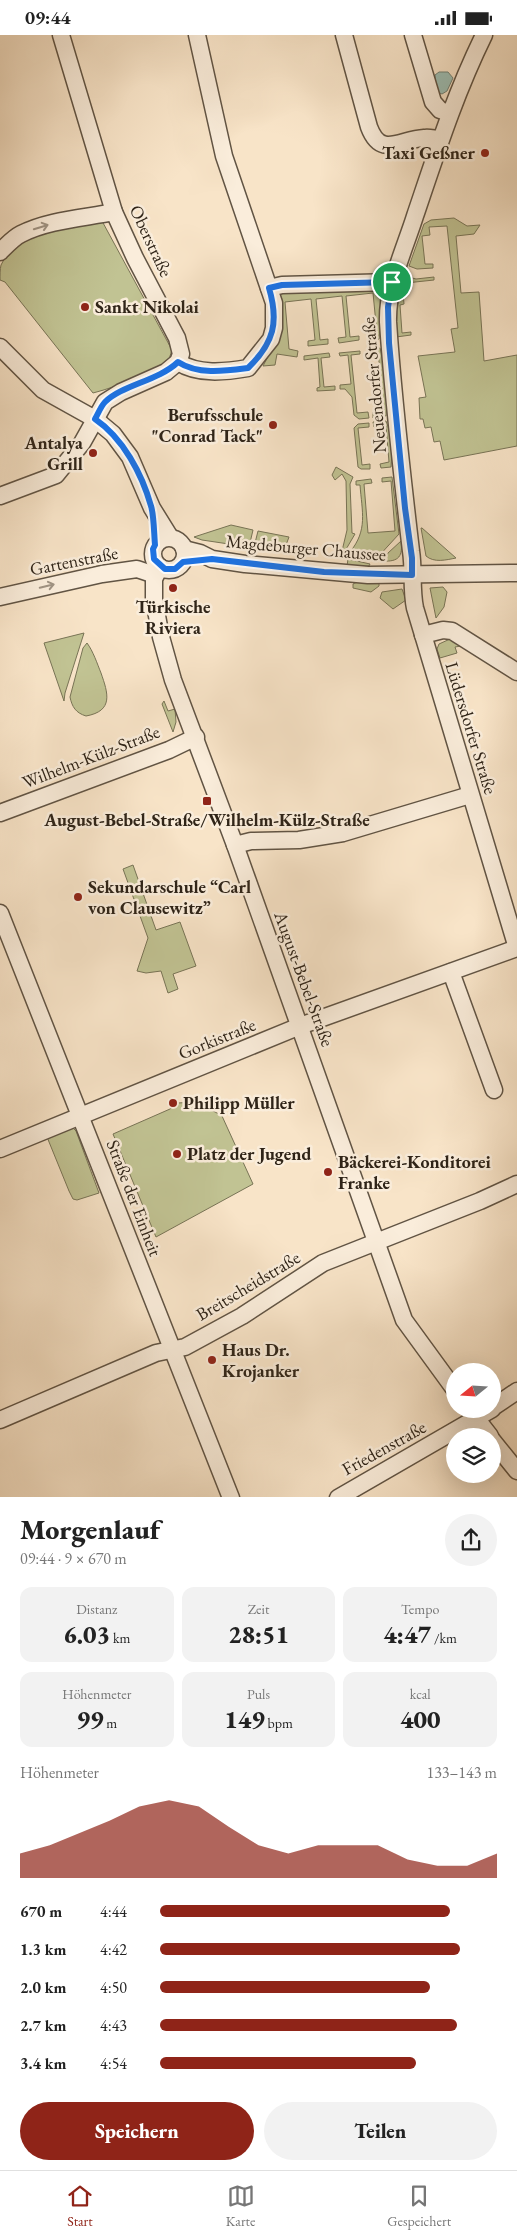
<!DOCTYPE html>
<html lang="de">
<meta charset="utf-8">
<style>
body{margin:0;font-family:"EB Garamond",serif;background:#f2f2f2;color:#222;height:100vh;display:flex;flex-direction:column;font-size:19px;white-space:nowrap}
*{box-sizing:border-box;margin:0}
p{font-size:16px;color:#767676}
.icon{flex:none;width:28px;height:28px;fill:none;stroke:currentColor;stroke-width:2;stroke-linecap:round;stroke-linejoin:round}
.map{position:relative;height:1462px;overflow:hidden}
.sheet{display:flex;flex-direction:column;background:#fff;flex:1}
.sheet>*{flex:none}
.needle{width:32px;rotate:252deg}
.controls{position:absolute;left:446px;top:1328px;display:grid;gap:10px}
.controls a{display:grid;place-items:center;width:55px;height:55px;border-radius:50%;background:#fff;box-shadow:0 5px 20px #0002;font-size:25px}
.pin{position:absolute;display:grid;place-items:center;width:42px;height:42px;color:#fff;margin:-21px;border:2px solid #fff;border-radius:50%;box-shadow:0 1px 5px #0007}
.round{display:grid;place-items:center;flex:none;width:52px;height:52px;border-radius:26px;background:#f2f2f2}
.head{display:flex;align-items:center;justify-content:space-between;height:85px;padding:0 20px}
h1{font-size:28px;font-weight:800;line-height:38px}
.stats{display:grid;grid-template-columns:repeat(3,1fr);gap:8px;height:85px;padding:5px 20px}
.stats div{display:grid;align-content:center;border-radius:12px;background:#f2f2f2;text-align:center}
.stats b{font-size:25px;font-weight:800}
.stats small{font-size:14px;font-weight:400}
.stats p{font-size:14px}
.chart{height:140px;padding:10px 20px}
.chart p{display:flex;justify-content:space-between}
.chart svg{width:100%;height:90px;margin-top:5px;fill:#8f2418;opacity:.7}
.cta{display:flex;gap:10px;margin-top:auto;padding:10px 20px}
.cta a{flex:1;height:58px;border-radius:30px;background:#8f2418;color:#fff;font-size:20px;font-weight:800;line-height:58px;text-align:center}
.cta a+a{background:#f2f2f2;color:#222}
ul{padding:0 20px;list-style:none;font-size:16px}
li{display:grid;grid-template-columns:80px 60px 1fr;align-items:center;height:38px}
li i{height:12px;border-radius:6px;background:#8f2418}
.status{display:flex;justify-content:space-between;align-items:center;height:35px;padding:0 25px;background:#fff;direction:ltr}
.status svg{height:14px;fill:currentColor}
.tab-bar{display:flex;justify-content:space-around;align-items:center;height:70px;border-top:1px solid #e0e0e0;background:#fff;font-size:14px;color:#767676}
.tab-bar a{display:grid;justify-items:center;gap:2px}
.tab-bar .current{color:#8f2418}
.map>svg:first-child{display:block}
.green{fill:#c1c393;stroke:#787456}
.water{fill:#9dbfb5;stroke:#718176}
.lines{fill:none;stroke-linecap:round;stroke-linejoin:round}
.minor-casing{stroke:#615444;stroke-width:19}
.minor{stroke:#faeddb;stroke-width:16}
.oneway{stroke:#9f9383}
.route-casing{stroke:#fff;stroke-width:10}
.route{stroke:#1a73e8;stroke-width:6}
.poi-dot{fill:#8f2418;stroke:#faeddb;stroke-width:2}
.labels{text-anchor:middle;stroke-width:5;stroke-linejoin:round;paint-order:stroke}
.poi-label{font-size:18px;font-weight:bold;fill:#2f2418;stroke:#faeddb;text-anchor:start}
.street-label{font-size:18px;fill:#2f2418;stroke:#faeddb}
</style>
<div class="status"><b>09:44</b><svg viewBox="0 0 49 12"><path d="M0 12V9h3v3zM5 12V6h3v6zM10 12V3h3v9zM15 12V0h3v12zM26 1h20v11H26zM47 4h2v5h-2z"/></svg></div>
<div class="map">
<svg width="517" height="1463" viewBox="0 0 517 1463">
<rect width="100%" height="100%" fill="#f8e4c8"/>
<filter id="stains"><feTurbulence type="fractalNoise" baseFrequency=".004" numOctaves="4"/><feColorMatrix values="0 0 0 0 .2 0 0 0 0 .09 0 0 0 0 .02 0 0 0 .5 -.17"/></filter>
<radialGradient id="worn" r=".72"><stop offset=".6" stop-color="#630" stop-opacity="0"/><stop offset="1" stop-color="#630" stop-opacity=".3"/></radialGradient>
<!-- green -->
<g class="green">
<polygon points="454,183 467,191 480,190 474,199 456,201 461,258 479,257 484,326 517,320 517,411 444,425 440,406 434,407 431,392 425,393 423,384 420,384 419,363 426,362 418,321 455,317 451,294 458,293 447,191 429,192 430,200 422,201 425,229 433,229 433,233 417,234 409,231 424,189 431,185"/>
<path d="M 102,186 L 172,315 L 168,327 C 144,340 120,351 93,358 L 5,247 L 0,245 C 0,240 0,234 1,230 C 15,198 72,192 102,186 Z"/>
<polygon points="405,241 416,244 434,242 434,245 406,248 407,257 403,258 404,269 400,270 402,298 411,297 411,300 396,302 397,271"/>
<polygon points="383,254 379,304 369,305 368,300 377,299 373,258 346,261 350,302 359,301 359,305 339,308 338,303 346,302 342,261 316,264 320,305 328,304 328,309 308,311 308,306 315,305 311,264 285,267 289,314 298,316 297,322 277,319 275,330 263,331 277,304 277,261 282,255"/>
<path d="M 380,313 C 386,335 388,360 386,381 L 373,383 L 373,377 L 384,375 L 378,317 L 370,318 L 370,315 Z"/>
<polygon points="360,316 360,319 351,320 357,378 368,377 369,383 359,384 354,380 352,362 345,354 340,354 340,350 351,349 348,320 340,321 339,318"/>
<polygon points="329,318 330,322 321,323 324,352 335,351 335,355 317,356 317,353 320,352 318,323 304,325 304,321"/>
<path d="M 386,386 C 392,400 392,417 391,432 L 381,433 L 380,429 L 389,427 L 386,391 L 374,392 L 373,387 Z"/>
<polygon points="369,388 369,392 358,393 362,430 370,429 370,434 361,434 358,432 354,393 358,389"/>
<polygon points="336,432 353,442 350,449 352,498 355,499 345,516 342,516 347,495 346,446 342,439 335,445 332,440"/>
<path d="M 392,442 L 399,499 L 377,523 L 350,517 C 368,495 362,477 360,450 L 356,450 L 356,446 L 371,444 L 372,448 L 364,449 L 368,498 L 395,496 L 391,446 L 382,447 L 382,443 Z"/>
<polygon points="231,490 253,495 249,512 202,505 194,502"/>
<path d="M 421,493 L 422,493 L 456,523 C 446,525 434,528 426,521 Z"/>
<polygon points="258,496 289,502 286,510 254,512"/>
<path d="M 401,506 C 403,521 399,527 383,526 L 388,518 Z"/>
<polygon points="348,524 370,529 369,531 348,532 347,531"/>
<polygon points="357,547 379,548 379,551 371,557 353,553 353,549"/>
<polygon points="443,552 447,557 444,572 436,583 430,553"/>
<polygon points="402,554 406,565 393,574 380,563 382,557"/>
<polygon points="84,598 65,658 64,666 44,608"/>
<polygon points="450,604 461,611 455,612 457,618 440,623 437,614 439,609"/>
<path d="M 87,608 C 93,616 97,628 101,638 C 108,658 114,676 86,681 C 76,678 72,672 70,662 L 83,613 Z"/>
<polygon points="164,666 168,676 175,674 176,687 173,697 162,669"/>
<polygon points="133,830 156,895 180,887 196,931 173,939 178,954 168,958 161,936 146,938 137,936 148,903 123,834"/>
<path d="M 178,1068 C 194,1066 209,1073 222,1081 L 253,1149 L 156,1202 L 113,1099 L 170,1074 Z"/>
<polygon points="72,1092 76,1096 99,1158 77,1165 73,1164 69,1156 47,1102"/>
</g>
<!-- water -->
<polygon class="water" points="439,37 448,37 453,43 447,56 442,59 435,56 435,40"/>
<g class="lines">
<defs>
<g id="minor">
<path d="M 344,0 L 369,92 C 381,124 400,104 424,103 C 429,102 435,104 440,104"/>
<polyline points="413,0 433,67 440,75 449,78"/>
<path d="M 484,0 C 455,59 436,119 415,181 C 404,216 387,250 388,287 C 393,363 402,440 411,516 C 414,535 411,554 415,573 L 517,913"/>
<path d="M 0,217 C 6,211 13,203 21,199 C 48,185 84,183 114,177"/>
<polyline points="269,253 282,250 393,247"/>
<polyline points="0,312 43,355 95,384 113,399 130,422 152,473 170,502"/>
<path d="M 178,327 C 198,340 225,337 248,333 L 271,304 L 274,293 L 274,268 L 224,121 L 197,0"/>
<polyline points="0,461 56,440 82,408 105,367 121,357 166,337 178,327 181,319 177,303 135,223 114,177 61,0"/>
<circle cx="169" cy="519" r="16"/>
<polyline points="184,514 200,518 212,524 245,529 368,540 517,538"/>
<polyline points="160,532 154,544 154,565 161,602 173,645 235,810 404,1285 455,1355"/>
<polyline points="0,562 102,539 137,534 155,540"/>
<polyline points="423,600 443,595 452,596 517,637"/>
<polyline points="0,778 169,715 196,702"/>
<polyline points="235,810 251,806 299,805 343,798 470,760"/>
<polyline points="0,878 231,1463"/>
<polyline points="451,937 494,1055"/>
<polyline points="0,1114 300,991 517,913"/>
<polyline points="492,1373 517,1356"/>
<polyline points="469,1374 490,1401"/>
<polyline points="0,1385 156,1318 185,1312 242,1281 323,1228 480,1166 517,1149"/>
<polyline points="492,1405 517,1436"/>
<polyline points="338,1463 492,1374"/>
</g>
</defs>
<!-- minor casing -->
<use href="#minor" class="minor-casing"/>
<!-- minor -->
<use href="#minor" class="minor"/>
</g>
<!-- one-way arrows -->
<defs><path id="oneway-shaft" d="M-6 0H5M1.5-3L5.5 0L1.5 3" fill="none" stroke-width="1.6" stroke-linecap="round" stroke-linejoin="round" transform="scale(1.25)"/></defs>
<g class="oneway">
<use href="#oneway-shaft" transform="translate(41 192) rotate(-17)"/>
<use href="#oneway-shaft" transform="translate(47 551) rotate(-14)"/>
</g>
<g class="lines">
<defs>
<path id="route" d="M 392,247 L 388,272 L 389,308 L 405,473 L 412,523 L 412,540 L 324,537 L 212,524 L 183,527 L 175,534 L 165,534 L 154,524 L 153,514 L 155,510 C 154,499 154,480 151,471 C 142,439 123,403 95,384 C 98,379 101,371 105,367 C 122,350 158,346 178,327 C 198,340 225,336 248,333 C 274,308 279,287 269,253 L 282,250 Z"/>
</defs>
<!-- route casing -->
<use href="#route" class="route-casing"/>
<!-- route -->
<use href="#route" class="route"/>
</g>
<!-- markers -->
<g class="poi-dot">
<circle cx="485" cy="118" r="5"/>
<circle cx="85" cy="272" r="5"/>
<circle cx="273" cy="390" r="5"/>
<circle cx="93" cy="418" r="5"/>
<circle cx="173" cy="553" r="5"/>
<rect x="202" y="761" width="10" height="10" rx="2.5"/>
<circle cx="78" cy="862" r="5"/>
<circle cx="173" cy="1068" r="5"/>
<circle cx="177" cy="1119" r="5"/>
<circle cx="328" cy="1137" r="5"/>
<circle cx="212" cy="1325" r="5"/>
</g>
<g class="labels">
<!-- poi labels -->
<g class="poi-label">
<text x="475" y="124" text-anchor="end">Taxi Geßner</text>
<text x="95" y="278">Sankt Nikolai</text>
<text x="263" y="386" text-anchor="end">Berufsschule<tspan x="263" dy="21">"Conrad Tack"</tspan></text>
<text x="83" y="414" text-anchor="end">Antalya<tspan x="83" dy="21">Grill</tspan></text>
<text x="173" y="578" text-anchor="middle">Türkische<tspan x="173" dy="21">Riviera</tspan></text>
<text x="207" y="791" text-anchor="middle">August-Bebel-Straße/Wilhelm-Külz-Straße</text>
<text x="88" y="858">Sekundarschule “Carl<tspan x="88" dy="21">von Clausewitz”</tspan></text>
<text x="183" y="1074">Philipp Müller</text>
<text x="187" y="1125">Platz der Jugend</text>
<text x="338" y="1133">Bäckerei-Konditorei<tspan x="338" dy="21">Franke</tspan></text>
<text x="222" y="1321">Haus Dr.<tspan x="222" dy="21">Krojanker</tspan></text>
</g>
<!-- street labels -->
<g class="street-label">
<text transform="translate(151 206) rotate(65)" y="6">Oberstraße</text>
<text transform="translate(374 350) rotate(-95)" y="6">Neuendorfer Straße</text>
<text transform="translate(306 513) rotate(5)" y="6">Magdeburger Chaussee</text>
<text transform="translate(74 526) rotate(-11)" y="6">Gartenstraße</text>
<text transform="translate(471 693) rotate(73)" y="6">Lüdersdorfer Straße</text>
<text transform="translate(91 722) rotate(-21)" y="6">Wilhelm-Külz-Straße</text>
<text transform="translate(304 944) rotate(70)" y="6">August-Bebel-Straße</text>
<text transform="translate(217 1004) rotate(-22)" y="6">Gorkistraße</text>
<text transform="translate(134 1163) rotate(69)" y="6">Straße der Einheit</text>
<text transform="translate(248 1251) rotate(-31)" y="6">Breitscheidstraße</text>
<text transform="translate(384 1413) rotate(-29)" y="6">Friedenstraße</text>
</g>
</g>
<rect width="100%" height="100%" filter="url(#stains)"/>
<rect width="100%" height="100%" fill="url(#worn)"/>
</svg>
<div class="controls">
<a><svg class="needle" viewBox="-14 -14 28 28"><path d="M0-13l5 13h-10z" fill="#e53935"/><path d="M0 13l5-13h-10z" fill="#767676"/></svg></a>
<a><svg class="icon" aria-label="layers" viewBox="0 0 24 24"><path d="M12 4l9 5-9 5-9-5zM3 14l9 5 9-5"/></svg></a>
</div>
<div class="pin" style="left:392px;top:247px;background:#1e9e55"><svg class="icon" aria-label="arrive" viewBox="0 0 24 24"><path d="M6 21V4h12l-3 4 3 4H6"/></svg></div>
</div>
<section class="sheet">
<div class="head"><div><h1>Morgenlauf</h1><p>09:44 · 9 × 670 m</p></div><a class="round"><svg class="icon" aria-label="share" viewBox="0 0 24 24"><path d="M12 15V3M7 8l5-5 5 5M5 13v7h14v-7"/></svg></a></div>
<div class="stats">
<div><p>Distanz</p><b>6.03<small> km</small></b></div>
<div><p>Zeit</p><b>28:51</b></div>
<div><p>Tempo</p><b>4:47<small> /km</small></b></div>
</div>
<div class="stats">
<div><p>Höhenmeter</p><b>99<small> m</small></b></div>
<div><p>Puls</p><b>149<small> bpm</small></b></div>
<div><p>kcal</p><b>400</b></div>
</div>
<div class="chart"><p><span>Höhenmeter</span>133–143 m</p>
<svg viewBox="0 0 160 44" preserveAspectRatio="none"><path d="M0 44V32L10 28L20 22L30 16L40 9L50 6L60 9L70 19L80 28L90 32L100 28L110 28L120 28L130 35L140 38L150 38L160 32V44z"/></svg>
</div>
<ul>
<li><b>670 m</b>4:44<i style="width:86%"></i></li>
<li><b>1.3 km</b>4:42<i style="width:89%"></i></li>
<li><b>2.0 km</b>4:50<i style="width:80%"></i></li>
<li><b>2.7 km</b>4:43<i style="width:88%"></i></li>
<li><b>3.4 km</b>4:54<i style="width:76%"></i></li>
</ul>
<div class="cta"><a>Speichern</a><a>Teilen</a></div>
</section>
<nav class="tab-bar">
<a class="current"><svg class="icon" aria-label="home" viewBox="0 0 24 24"><path d="M3 11l9-7 9 7M6 9v11h12V9"/></svg>Start</a>
<a><svg class="icon" aria-label="map" viewBox="0 0 24 24"><path d="M3 6l6-2 6 2 6-2v14l-6 2-6-2-6 2zM9 4v14M15 6v14"/></svg>Karte</a>
<a><svg class="icon" aria-label="saved" viewBox="0 0 24 24"><path d="M7 4h10v16l-5-4-5 4z"/></svg>Gespeichert</a>
</nav>
